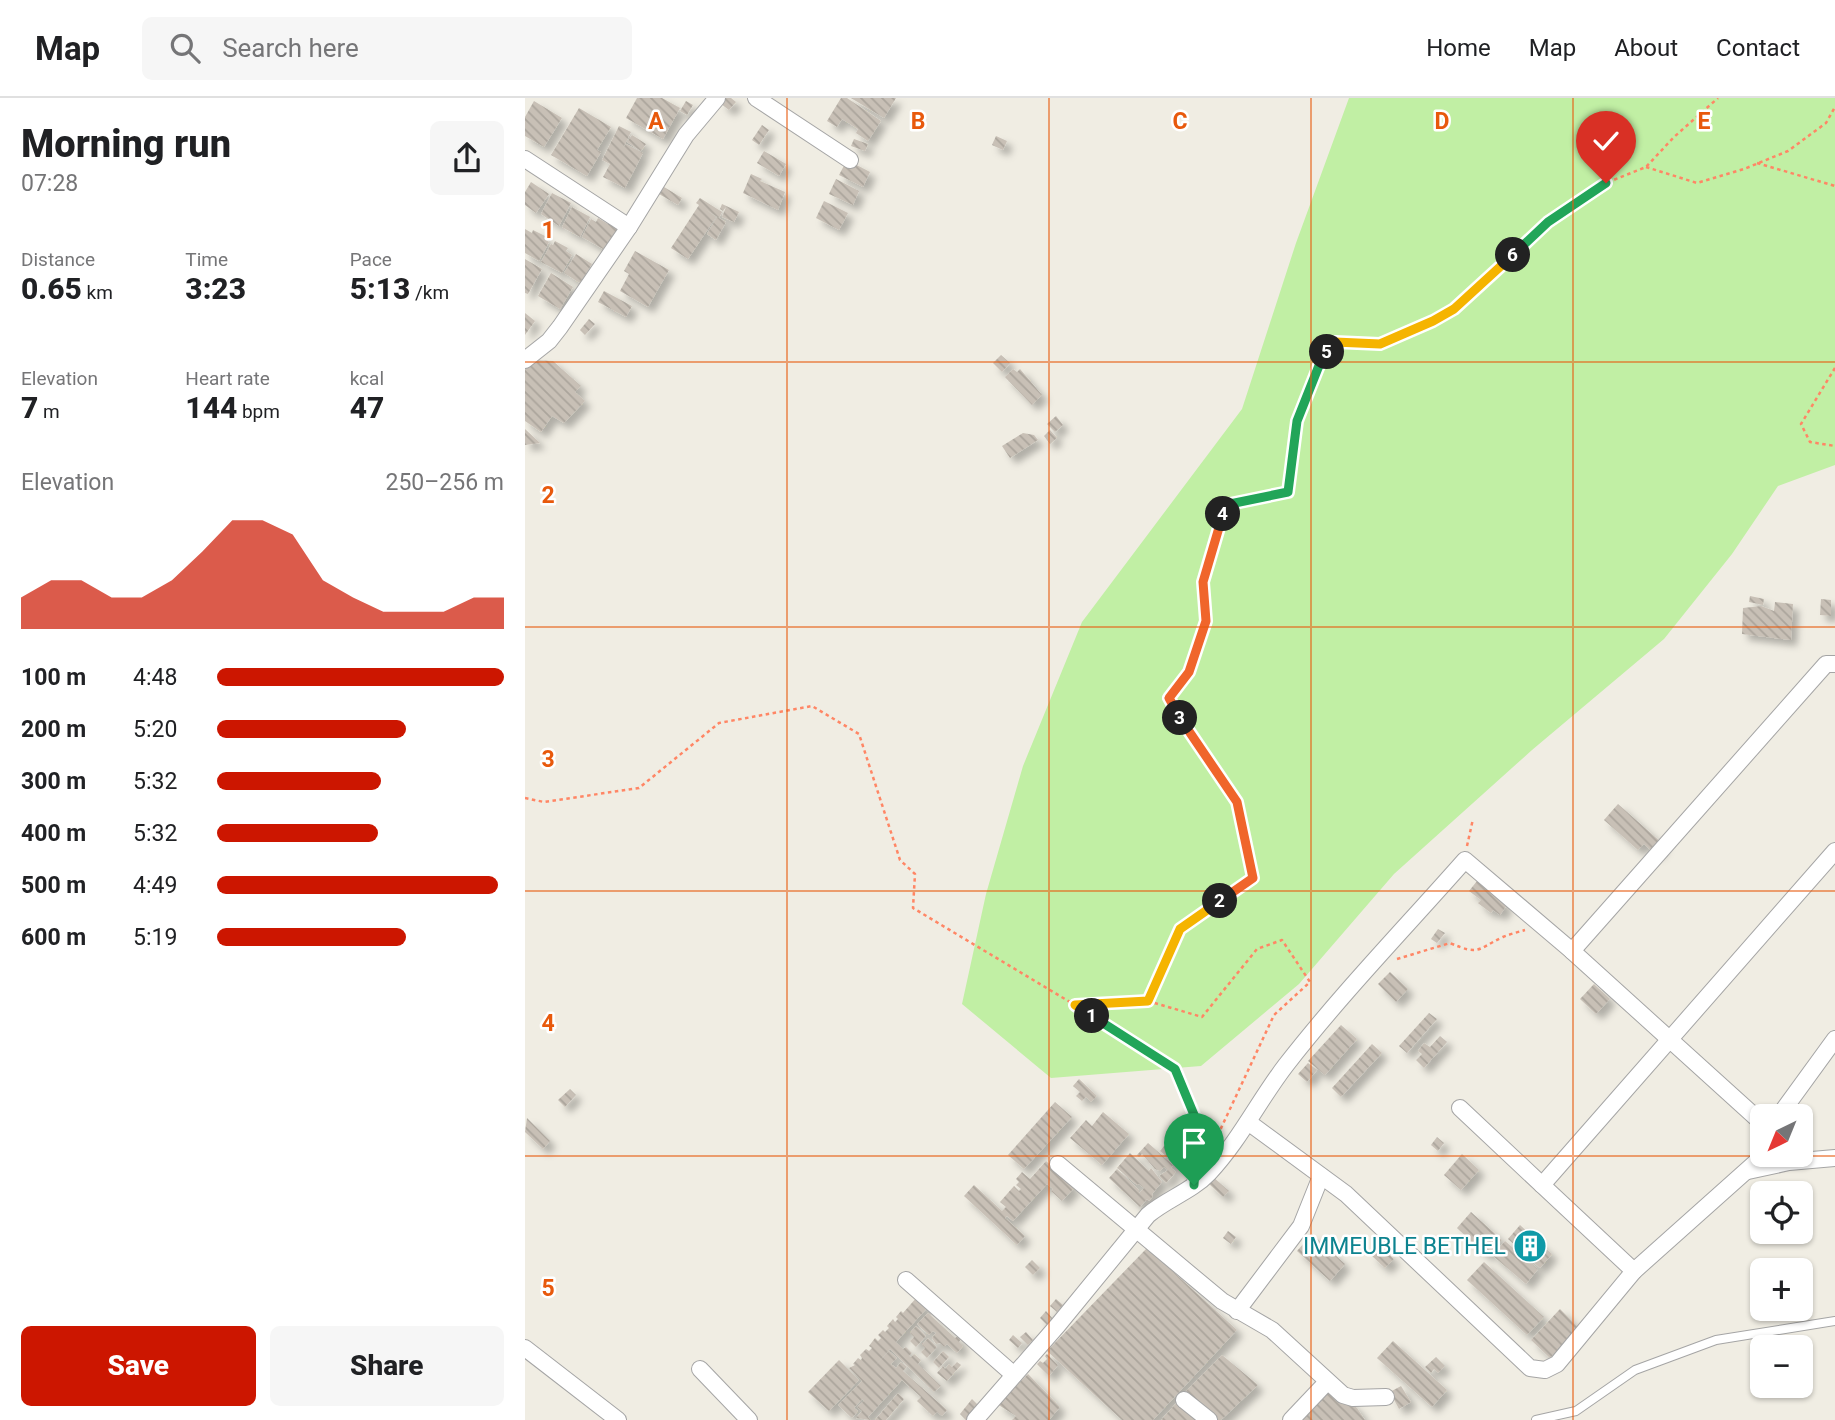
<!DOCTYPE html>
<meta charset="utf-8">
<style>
body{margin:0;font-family:Roboto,sans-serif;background:#f6f6f6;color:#202124;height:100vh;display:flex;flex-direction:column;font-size:26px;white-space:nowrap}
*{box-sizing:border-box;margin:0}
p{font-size:23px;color:#757577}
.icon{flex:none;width:38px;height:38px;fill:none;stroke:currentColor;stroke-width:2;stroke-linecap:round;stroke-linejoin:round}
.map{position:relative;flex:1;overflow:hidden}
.details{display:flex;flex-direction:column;background:#fff;width:525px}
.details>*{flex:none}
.needle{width:46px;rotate:223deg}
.controls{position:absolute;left:1225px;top:1006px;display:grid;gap:14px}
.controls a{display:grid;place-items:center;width:63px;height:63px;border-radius:10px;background:#fff;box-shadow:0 2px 5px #0004;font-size:35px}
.pin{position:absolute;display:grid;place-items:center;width:60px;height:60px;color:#fff;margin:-72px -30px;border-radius:50% 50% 50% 0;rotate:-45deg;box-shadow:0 0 7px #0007}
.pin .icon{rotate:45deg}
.km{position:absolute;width:35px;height:35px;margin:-18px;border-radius:50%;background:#222;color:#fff;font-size:19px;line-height:35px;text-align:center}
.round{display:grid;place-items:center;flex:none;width:74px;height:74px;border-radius:10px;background:#f6f6f6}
.headline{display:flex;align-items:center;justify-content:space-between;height:119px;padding:0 21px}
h1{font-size:38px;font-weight:800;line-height:52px}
.stats{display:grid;grid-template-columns:repeat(3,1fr);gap:10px;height:119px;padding:7px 21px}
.stats div{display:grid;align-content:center}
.stats b{font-size:30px;font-weight:800}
.stats small{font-size:19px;font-weight:400}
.stats p{font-size:19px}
.chart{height:196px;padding:14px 21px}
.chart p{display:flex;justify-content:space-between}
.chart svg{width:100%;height:126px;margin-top:7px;fill:#cc1600;opacity:.7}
.primary-button{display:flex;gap:14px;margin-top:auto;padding:14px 21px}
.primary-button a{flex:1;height:80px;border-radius:10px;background:#cc1600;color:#fff;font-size:28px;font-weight:800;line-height:80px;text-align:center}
.primary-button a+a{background:#f6f6f6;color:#202124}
ul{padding:0 21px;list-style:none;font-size:23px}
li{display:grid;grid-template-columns:112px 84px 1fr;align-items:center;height:52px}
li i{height:18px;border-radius:9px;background:#cc1600}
header{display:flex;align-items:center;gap:42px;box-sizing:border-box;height:98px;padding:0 35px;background:#fff;border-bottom:2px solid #e0e0e0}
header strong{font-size:33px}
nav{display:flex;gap:38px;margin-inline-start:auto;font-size:24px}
.search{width:490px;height:63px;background:#f6f6f6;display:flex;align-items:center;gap:18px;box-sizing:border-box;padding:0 24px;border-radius:10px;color:#757577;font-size:26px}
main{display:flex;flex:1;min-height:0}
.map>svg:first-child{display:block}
.grass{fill:#c1efa4}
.building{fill:url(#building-back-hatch);filter:url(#shadow)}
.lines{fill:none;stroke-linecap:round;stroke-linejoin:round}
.service-casing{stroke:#a5a5a5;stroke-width:10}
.minor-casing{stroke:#a5a5a5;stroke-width:18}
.path{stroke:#ff8665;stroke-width:2.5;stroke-dasharray:3.5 3.5;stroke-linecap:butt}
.service{stroke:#fff;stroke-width:8}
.minor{stroke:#fff;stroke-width:16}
.split-1-casing{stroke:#fff;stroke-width:14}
.split-2-casing{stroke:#fff;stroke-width:14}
.split-3-casing{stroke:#fff;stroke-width:14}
.split-4-casing{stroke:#fff;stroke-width:14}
.split-5-casing{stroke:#fff;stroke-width:14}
.split-6-casing{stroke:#fff;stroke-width:14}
.split-7-casing{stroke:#fff;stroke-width:14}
.split-1{stroke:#22a559;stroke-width:9}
.split-2{stroke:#f5b400;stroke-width:9}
.split-3{stroke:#f0652b;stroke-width:9}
.split-4{stroke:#f0652b;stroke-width:9}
.split-5{stroke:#22a559;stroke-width:9}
.split-6{stroke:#f5b400;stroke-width:9}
.split-7{stroke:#22a559;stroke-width:9}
.grid{fill:none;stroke:#e8590c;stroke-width:2;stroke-opacity:0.55}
.labels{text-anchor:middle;stroke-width:5;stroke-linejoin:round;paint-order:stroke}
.culture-label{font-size:23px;fill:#0d838f;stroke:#fff;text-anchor:end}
.grid-label{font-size:23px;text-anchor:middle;font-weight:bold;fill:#e8590c;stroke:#fff;stroke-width:5;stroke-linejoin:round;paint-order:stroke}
</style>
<header>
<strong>Map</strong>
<div class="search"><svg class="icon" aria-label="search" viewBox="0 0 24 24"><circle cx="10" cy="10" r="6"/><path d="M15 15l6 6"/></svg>Search here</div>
<nav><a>Home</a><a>Map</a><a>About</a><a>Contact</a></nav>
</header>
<main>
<section class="details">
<div class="headline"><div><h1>Morning run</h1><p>07:28</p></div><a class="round"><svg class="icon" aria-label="share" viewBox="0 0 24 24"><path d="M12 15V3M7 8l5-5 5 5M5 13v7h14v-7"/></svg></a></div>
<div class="stats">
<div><p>Distance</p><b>0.65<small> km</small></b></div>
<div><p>Time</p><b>3:23</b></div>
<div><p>Pace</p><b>5:13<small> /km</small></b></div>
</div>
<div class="stats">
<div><p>Elevation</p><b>7<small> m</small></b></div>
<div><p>Heart rate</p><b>144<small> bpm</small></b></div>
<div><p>kcal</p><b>47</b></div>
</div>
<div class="chart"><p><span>Elevation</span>250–256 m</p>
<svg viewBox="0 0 160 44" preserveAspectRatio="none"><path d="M0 44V33L10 27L20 27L30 33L40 33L50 27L60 17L70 6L80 6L90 11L100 27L110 33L120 38L130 38L140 38L150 33L160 33V44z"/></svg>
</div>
<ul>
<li><b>100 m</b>4:48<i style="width:100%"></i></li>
<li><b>200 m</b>5:20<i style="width:66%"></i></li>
<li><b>300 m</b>5:32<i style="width:57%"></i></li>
<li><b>400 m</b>5:32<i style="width:56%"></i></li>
<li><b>500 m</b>4:49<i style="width:98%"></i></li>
<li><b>600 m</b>5:19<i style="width:66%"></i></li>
</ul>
<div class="primary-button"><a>Save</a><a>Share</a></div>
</section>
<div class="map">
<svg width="1310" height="1322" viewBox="0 0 1310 1322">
<defs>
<pattern id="building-back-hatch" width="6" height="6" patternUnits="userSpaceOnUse" patternTransform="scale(1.75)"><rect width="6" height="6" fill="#c8c0b6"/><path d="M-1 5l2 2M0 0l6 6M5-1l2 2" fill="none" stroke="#aba59c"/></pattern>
<filter id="shadow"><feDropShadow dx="6" dy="6" stdDeviation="3.5" flood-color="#0004"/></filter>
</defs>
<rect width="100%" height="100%" fill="#f0ede3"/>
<!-- grass -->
<polygon class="grass" points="824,0 1310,0 1310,367 1253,388 1207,456 1139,541 1007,652 869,776 774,886 676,968 526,980 437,906 461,796 498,668 557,524 717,311 771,145"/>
<!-- building -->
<g class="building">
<polygon points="112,0 137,0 155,10 138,41 101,20"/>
<polygon points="199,0 206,0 211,4 204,12 195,5"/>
<polygon points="316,0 322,0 356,23 343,43 331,35 333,31 317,21 312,29 302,23"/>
<polygon points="326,0 371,0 359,20"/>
<polygon points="9,3 37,20 19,49 0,38 0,19"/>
<polygon points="161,3 168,7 162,17 155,13"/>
<polygon points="54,10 86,29 72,52 76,54 62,78 26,57"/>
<polygon points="237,27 244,32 234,47 227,42"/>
<polygon points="94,28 106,34 98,50 101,46 118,55 100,90 78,79 85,66 77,62"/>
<polygon points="107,37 121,46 116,53 102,44"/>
<polygon points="471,38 482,43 478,52 467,47"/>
<polygon points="329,41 343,46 340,53 326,48"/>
<polygon points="239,53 261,66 254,78 232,65"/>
<polygon points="322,62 345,74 338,89 314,77"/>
<polygon points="226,76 237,81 235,83 260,94 253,112 218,95"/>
<polygon points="311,81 334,93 328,107 304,96"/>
<polygon points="6,84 24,96 11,115 0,107 0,94"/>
<polygon points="139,89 157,100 153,107 134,96"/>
<polygon points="27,95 46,105 34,128 16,116"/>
<polygon points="175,100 197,114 194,120 180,111 191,119 163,161 146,150 174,107 171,105"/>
<polygon points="299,103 323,115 314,132 291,120"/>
<polygon points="197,106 214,114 209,124 197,119 201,109 198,113 195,111"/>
<polygon points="47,109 65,119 55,139 37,129"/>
<polygon points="192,119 201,124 191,142 182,136"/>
<polygon points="73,120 83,126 87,120 96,126 78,151 57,139 66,121 71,124"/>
<polygon points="0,131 7,135 8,132 20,138 19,141 24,144 14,163 0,155"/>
<polygon points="30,143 43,150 41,153 47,157 37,175 16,164 26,146 28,147"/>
<polygon points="110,153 144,172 123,209 95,193 104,176 99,173"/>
<polygon points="51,156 67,166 55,185 39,175"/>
<polygon points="0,161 17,171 3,196 0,195"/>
<polygon points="26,175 48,189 35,211 13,198"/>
<polygon points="79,193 107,208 101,219 73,204"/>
<polygon points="0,215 10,223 0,237"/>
<polygon points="64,221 70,226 60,237 55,232"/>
<polygon points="476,257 485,265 477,274 468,265"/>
<polygon points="7,262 28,263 56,288 50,294 60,303 39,325 27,318 16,334 0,323 0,267"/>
<polygon points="488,271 492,274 495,271 517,297 507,307 480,279"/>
<polygon points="531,318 538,327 530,334 522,326"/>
<polygon points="0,331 15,345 0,347"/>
<polygon points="525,332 532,340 525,346 519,338"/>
<polygon points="498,335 509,337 513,342 485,360 477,348"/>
<polygon points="1225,498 1239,501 1238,507 1224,504"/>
<polygon points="1296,501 1306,502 1306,518 1295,517"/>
<polygon points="1250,504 1268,506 1266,542 1217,536 1218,510 1236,508 1249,513"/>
<polygon points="1093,706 1138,746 1130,756 1119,746 1113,752 1079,722"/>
<polygon points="952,783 982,807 975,817 968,812 966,815 953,805 956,802 944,793"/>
<polygon points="913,831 920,835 912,845 906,841"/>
<polygon points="865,874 883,891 871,904 853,886"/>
<polygon points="1069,886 1085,901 1071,916 1055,901"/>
<polygon points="904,915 912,921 882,955 874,948"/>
<polygon points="816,927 832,941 800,977 783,963"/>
<polygon points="915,938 922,944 899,970 891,962 897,956 893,953 899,945 905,949"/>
<polygon points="847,946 857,955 816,999 807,990"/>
<polygon points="783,965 792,972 782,984 773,976"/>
<polygon points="554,981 572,998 566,1004 561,999 557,1003 551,998 555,994 548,988"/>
<polygon points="45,991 51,997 40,1009 33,1002"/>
<polygon points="530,1004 547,1019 499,1071 483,1057"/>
<polygon points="578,1014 604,1036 577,1067 545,1040 561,1022 567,1028"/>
<polygon points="2,1020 25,1043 18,1051 0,1034"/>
<polygon points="912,1039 919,1045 913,1053 906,1047"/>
<polygon points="623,1045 648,1067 646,1070 651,1074 641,1085 634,1078 643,1072 639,1069 635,1073 630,1071 617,1056 614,1059 612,1057"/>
<polygon points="640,1047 655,1060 650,1066 635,1053"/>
<polygon points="605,1055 624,1073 626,1070 637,1084 627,1096 628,1098 624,1103 622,1101 615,1109 584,1080 592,1071 614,1092 614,1095 619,1090 614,1086 612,1087 592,1070"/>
<polygon points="937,1056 954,1072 936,1092 919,1077"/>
<polygon points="521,1063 550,1089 537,1103 526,1093 528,1091 522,1086 488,1123 482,1118 480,1120 500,1138 492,1147 439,1098 449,1087 477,1113 481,1109 475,1104 489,1088 494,1093 496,1091 491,1087 494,1084 491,1081 497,1074 505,1081"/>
<polygon points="688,1079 704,1093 698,1099 683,1085"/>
<polygon points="946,1114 977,1142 962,1158 932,1130"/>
<polygon points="995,1127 1027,1156 1015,1170 983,1141"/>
<polygon points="703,1133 711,1139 706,1146 698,1140"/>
<polygon points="787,1136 820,1166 805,1183 772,1153"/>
<polygon points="980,1143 1013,1171 1001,1186 967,1157"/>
<polygon points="854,1148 869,1161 860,1170 846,1157"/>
<polygon points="622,1150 712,1232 628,1322 597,1322 522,1253"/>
<polygon points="507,1162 515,1170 508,1177 500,1169"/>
<polygon points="959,1164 1019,1219 1002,1237 942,1182"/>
<polygon points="392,1199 403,1209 371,1244 378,1251 381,1249 387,1255 384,1258 386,1259 389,1256 396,1262 393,1266 416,1288 409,1294 365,1251 349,1269 364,1253 372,1260 366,1266 371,1270 376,1264 382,1269 378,1273 422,1312 417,1318 412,1314 408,1318 392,1303 396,1299 377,1282 343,1319 346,1322 331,1320 337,1313 332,1309 339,1303 337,1301 329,1310 333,1313 327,1320 313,1307 337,1283 324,1270 330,1267 328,1266 333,1260 336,1262 337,1260 335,1257 341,1251 344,1253 347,1250 344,1248 350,1240 353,1243 356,1240 353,1237 358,1232 360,1234 364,1230 362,1228 368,1221 370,1224 373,1221 371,1219 376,1213 378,1215"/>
<polygon points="531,1201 538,1207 532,1214 525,1208"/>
<polygon points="1035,1211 1054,1230 1025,1260 1006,1242"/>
<polygon points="521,1213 529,1222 523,1228 515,1220"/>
<polygon points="403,1215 430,1240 433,1238 436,1241 434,1244 438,1248 432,1255 422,1246 419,1249 415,1245 411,1246 407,1240 411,1235 408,1233 404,1237 392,1226"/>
<polygon points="391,1228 401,1238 391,1249 385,1243 389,1239 385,1235"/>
<polygon points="501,1234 508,1242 503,1247 495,1239"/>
<polygon points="488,1237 497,1245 493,1250 484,1242"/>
<polygon points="403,1240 412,1249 402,1260 396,1254 400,1250 397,1247"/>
<polygon points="868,1243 922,1292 907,1309 852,1260"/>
<polygon points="418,1253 424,1259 414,1270 408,1264"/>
<polygon points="522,1256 533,1267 524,1278 512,1266 515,1263 518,1265 522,1261 520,1258"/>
<polygon points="697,1257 733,1287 696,1322 690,1322 658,1296"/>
<polygon points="911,1259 920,1268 913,1275 909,1271 906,1275 900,1269"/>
<polygon points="314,1262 334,1282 304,1313 283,1294"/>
<polygon points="432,1264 436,1267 422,1283 412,1275 418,1268 420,1271 424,1266 427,1269"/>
<polygon points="503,1276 535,1309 524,1322 487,1322 491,1318 472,1306"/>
<polygon points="803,1287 832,1310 840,1322 774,1322"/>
<polygon points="876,1288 886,1304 874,1311 865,1294"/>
<polygon points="373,1295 379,1301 361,1322 350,1322"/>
<polygon points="447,1301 453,1307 441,1322 435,1316"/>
<polygon points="655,1301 676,1322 636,1322"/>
</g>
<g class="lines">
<defs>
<polyline id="service" points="1011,1322 1051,1313 1110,1272 1191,1242 1310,1223"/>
<g id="minor">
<polyline points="231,0 325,62"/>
<polyline points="0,61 104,129"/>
<polyline points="0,262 24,243 35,229 104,129 161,37 192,0"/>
<polyline points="1047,853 1301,566 1310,566"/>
<polyline points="935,1010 1017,1087"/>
<polyline points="1254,1018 1310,941"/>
<polyline points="723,1024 821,1096 1005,1270 1020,1272 1032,1266 1109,1173 1239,1057"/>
<polyline points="533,1066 697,1203 747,1232 818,1297 828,1300 861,1299"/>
<polyline points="1223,1073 1264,1064 1310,1060"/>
<polyline points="1109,1173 1017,1087 1310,753"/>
<polyline points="381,1182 489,1277"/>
<polyline points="712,1213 776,1128 796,1078"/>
<polyline points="0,1250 93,1322"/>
<polyline points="175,1271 224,1322"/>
<polyline points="659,1302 684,1322"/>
<path d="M 450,1322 L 533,1227 L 623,1117 C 642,1101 667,1093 684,1075 C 715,1042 734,1002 761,967 C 817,895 880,830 940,762 L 1047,853 L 1237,1025"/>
<polyline points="766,1322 802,1284"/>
</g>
</defs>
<!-- service casing -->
<use href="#service" class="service-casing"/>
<!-- minor casing -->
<use href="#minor" class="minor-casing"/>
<!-- path -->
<g class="path">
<polyline points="1232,65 1310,88"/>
<polyline points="1121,69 1172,85 1219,71 1263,53 1301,25 1310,9"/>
<polyline points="1310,270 1276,326 1285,344 1310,348"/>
<polyline points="0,700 19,704 114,690 194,625 287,608 334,636 375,762 390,776 388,810 550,907 650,971 672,1024 670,1067"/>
<polyline points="942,748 948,721"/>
<path d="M 872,861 L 925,845 C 955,858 952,851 978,839 C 985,836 993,834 1000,832"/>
<polyline points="623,903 655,831 728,780 712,704 657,624 644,600 664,574 681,523 678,484 700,407 763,394 772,323 797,260 810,244 855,246 908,224 929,211 964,181 1022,124 1081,85 1121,69 1149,39 1193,0"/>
<polyline points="553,907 623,903 677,919 732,851 757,842 785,884 749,917 690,1043"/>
</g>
<!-- service -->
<use href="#service" class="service"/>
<!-- minor -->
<use href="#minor" class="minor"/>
</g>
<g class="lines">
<defs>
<polyline id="split-1" points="567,918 650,971 672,1024 669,1087"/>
<polyline id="split-2" points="567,918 550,907 623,903 655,831 695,803"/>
<polyline id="split-3" points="655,620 712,704 728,780 695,803"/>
<polyline id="split-4" points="655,620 644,600 664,574 681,523 678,484 698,416"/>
<polyline id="split-5" points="698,416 700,407 763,394 772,323 797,260 802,254"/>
<polyline id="split-6" points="802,254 810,244 855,246 908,223 929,211 988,157"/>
<polyline id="split-7" points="988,157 1023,124 1081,85"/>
</defs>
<!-- split-1 casing -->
<use href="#split-1" class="split-1-casing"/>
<!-- split-2 casing -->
<use href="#split-2" class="split-2-casing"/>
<!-- split-3 casing -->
<use href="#split-3" class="split-3-casing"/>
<!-- split-4 casing -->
<use href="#split-4" class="split-4-casing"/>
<!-- split-5 casing -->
<use href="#split-5" class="split-5-casing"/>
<!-- split-6 casing -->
<use href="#split-6" class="split-6-casing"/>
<!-- split-7 casing -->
<use href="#split-7" class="split-7-casing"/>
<!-- split-1 -->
<use href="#split-1" class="split-1"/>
<!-- split-2 -->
<use href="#split-2" class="split-2"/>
<!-- split-3 -->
<use href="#split-3" class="split-3"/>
<!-- split-4 -->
<use href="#split-4" class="split-4"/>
<!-- split-5 -->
<use href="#split-5" class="split-5"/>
<!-- split-6 -->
<use href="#split-6" class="split-6"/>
<!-- split-7 -->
<use href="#split-7" class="split-7"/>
</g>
<!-- grid -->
<path class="grid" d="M 262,0 L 262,1322M 524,0 L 524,1322M 786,0 L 786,1322M 1048,0 L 1048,1322M 0,264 L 1310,264M 0,529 L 1310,529M 0,793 L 1310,793M 0,1058 L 1310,1058"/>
<!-- icons -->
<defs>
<symbol id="building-disc" viewBox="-11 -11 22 22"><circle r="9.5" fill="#0f9aa8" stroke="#fff"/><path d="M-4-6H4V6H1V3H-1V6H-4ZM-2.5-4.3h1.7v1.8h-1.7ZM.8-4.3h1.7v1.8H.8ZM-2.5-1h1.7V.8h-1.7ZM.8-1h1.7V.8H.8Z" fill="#fff"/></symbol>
</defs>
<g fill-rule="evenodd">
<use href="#building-disc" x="986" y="1129" width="38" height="38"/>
</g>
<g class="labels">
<!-- culture labels -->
<g class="culture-label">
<text x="981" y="1156">IMMEUBLE BETHEL</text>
</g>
</g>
<g class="grid-label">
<text x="131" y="31">A</text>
<text x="393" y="31">B</text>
<text x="655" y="31">C</text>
<text x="917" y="31">D</text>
<text x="1179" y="31">E</text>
<text x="23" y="140">1</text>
<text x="23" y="405">2</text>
<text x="23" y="669">3</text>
<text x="23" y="933">4</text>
<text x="23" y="1198">5</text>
</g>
</svg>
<div class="controls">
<a><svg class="needle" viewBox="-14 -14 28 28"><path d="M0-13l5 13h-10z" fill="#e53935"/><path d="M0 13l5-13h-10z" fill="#757577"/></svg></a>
<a><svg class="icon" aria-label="locate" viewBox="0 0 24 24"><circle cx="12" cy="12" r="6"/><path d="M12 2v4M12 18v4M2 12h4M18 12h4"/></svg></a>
<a>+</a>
<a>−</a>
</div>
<div class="pin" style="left:669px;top:1087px;background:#1e9e55"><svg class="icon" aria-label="arrive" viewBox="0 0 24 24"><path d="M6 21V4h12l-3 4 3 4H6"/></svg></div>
<div class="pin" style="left:1081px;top:85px;background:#d93025"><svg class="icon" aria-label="check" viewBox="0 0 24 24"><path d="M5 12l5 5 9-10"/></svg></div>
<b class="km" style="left:567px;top:918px">1</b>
<b class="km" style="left:695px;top:803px">2</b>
<b class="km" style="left:655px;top:620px">3</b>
<b class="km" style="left:698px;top:416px">4</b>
<b class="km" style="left:802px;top:254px">5</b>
<b class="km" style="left:988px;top:157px">6</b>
</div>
</main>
